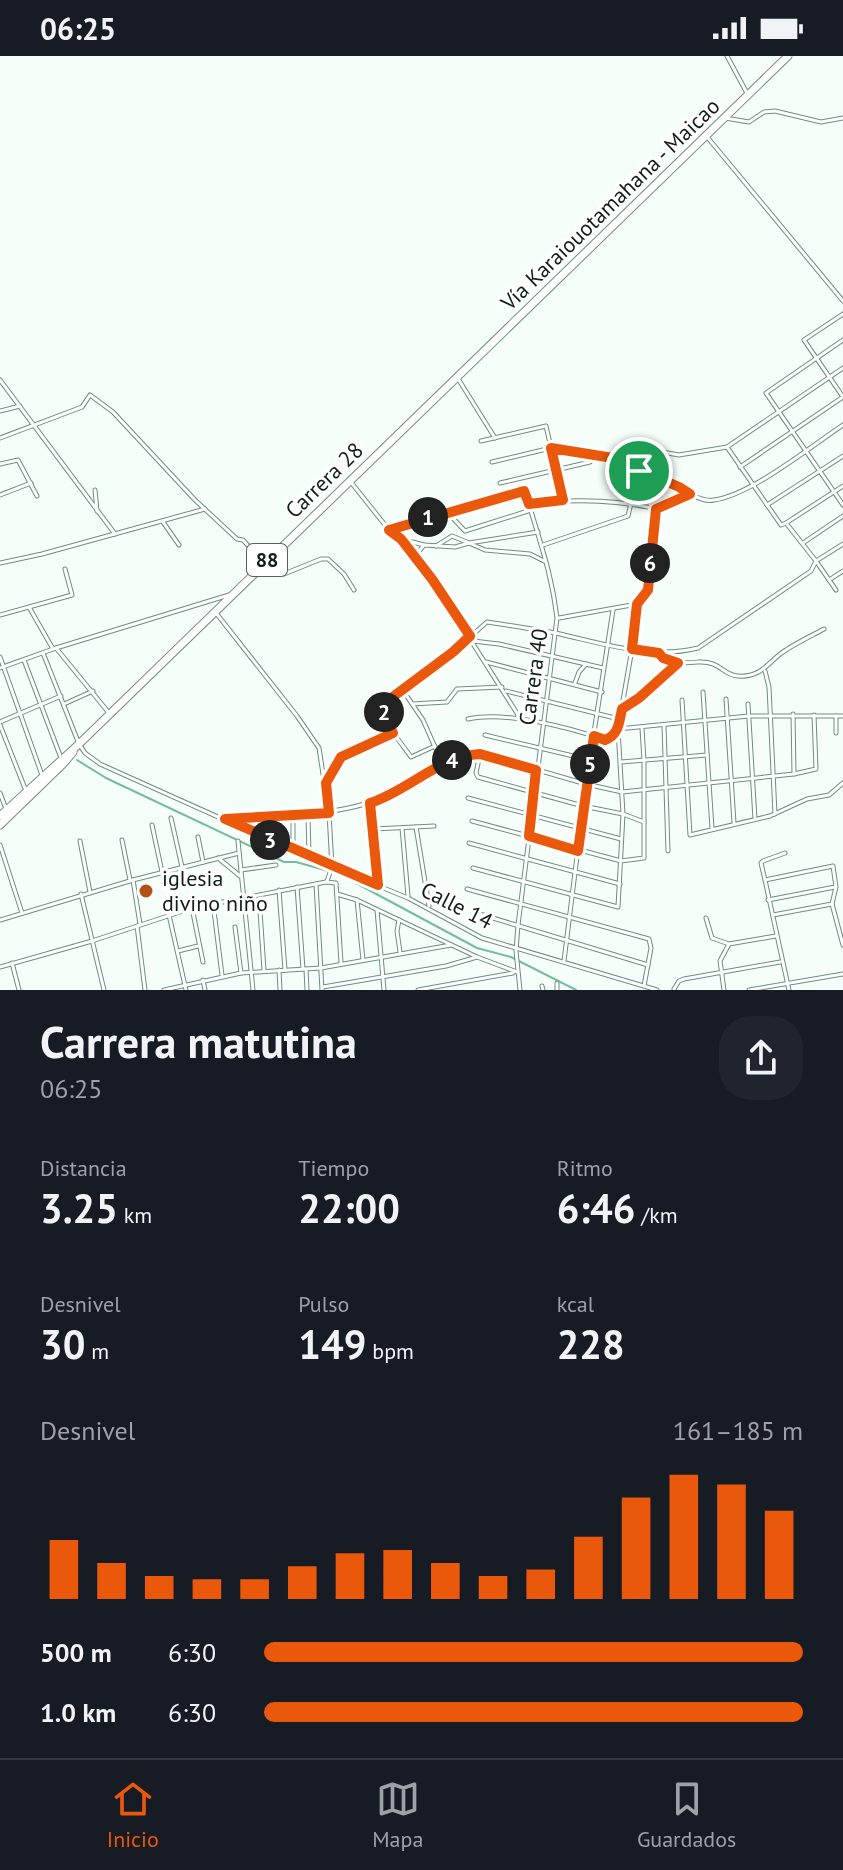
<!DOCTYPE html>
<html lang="es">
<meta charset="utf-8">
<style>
body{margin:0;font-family:"PT Sans",sans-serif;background:#20242c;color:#f1f3f6;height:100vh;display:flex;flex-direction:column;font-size:30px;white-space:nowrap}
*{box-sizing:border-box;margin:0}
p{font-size:26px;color:#9ea1a6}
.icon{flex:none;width:44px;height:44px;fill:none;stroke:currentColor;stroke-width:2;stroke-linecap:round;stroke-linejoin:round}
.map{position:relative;height:934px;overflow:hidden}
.details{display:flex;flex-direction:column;background:#171b24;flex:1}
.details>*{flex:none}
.pin{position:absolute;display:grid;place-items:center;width:68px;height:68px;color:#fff;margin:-34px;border:4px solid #fff;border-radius:50%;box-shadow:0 2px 8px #0007}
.km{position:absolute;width:40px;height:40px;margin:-20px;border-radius:50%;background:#222;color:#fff;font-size:22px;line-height:40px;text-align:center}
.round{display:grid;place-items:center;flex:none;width:84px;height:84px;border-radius:32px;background:#20242c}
.headline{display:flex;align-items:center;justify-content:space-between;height:136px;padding:0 40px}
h1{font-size:44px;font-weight:800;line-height:60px}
.stats{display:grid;grid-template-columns:repeat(3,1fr);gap:12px;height:136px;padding:8px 40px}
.stats div{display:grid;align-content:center}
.stats b{font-size:40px;font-weight:800}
.stats small{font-size:22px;font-weight:400}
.stats p{font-size:22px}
.chart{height:224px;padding:16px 40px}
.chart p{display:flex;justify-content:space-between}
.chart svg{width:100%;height:144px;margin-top:8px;stroke:#ea580c;stroke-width:6}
ul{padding:0 40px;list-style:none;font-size:26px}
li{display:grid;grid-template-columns:128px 96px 1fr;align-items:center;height:60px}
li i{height:20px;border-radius:10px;background:#ea580c}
.status{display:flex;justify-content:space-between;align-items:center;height:56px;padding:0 40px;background:#171b24;direction:ltr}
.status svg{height:22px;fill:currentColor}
.dock{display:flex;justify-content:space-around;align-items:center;height:112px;border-top:2px solid #363941;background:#171b24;font-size:22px;color:#9ea1a6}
.dock a{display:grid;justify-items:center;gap:4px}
.dock .selected{color:#ea580c}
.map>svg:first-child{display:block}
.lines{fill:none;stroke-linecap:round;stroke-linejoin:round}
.stream{stroke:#76bba2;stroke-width:2}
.minor-casing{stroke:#6c8e81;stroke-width:5}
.trunk-casing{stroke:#6c8e81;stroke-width:9}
.minor{stroke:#fff;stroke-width:3}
.trunk{stroke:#fff;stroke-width:7}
.route-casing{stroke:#fff;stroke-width:16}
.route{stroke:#ea580c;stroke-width:10}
.poi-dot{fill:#b35213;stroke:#fff;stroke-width:3}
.labels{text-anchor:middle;stroke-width:7;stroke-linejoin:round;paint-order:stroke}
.shield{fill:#fff;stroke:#58615d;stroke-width:2}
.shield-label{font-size:20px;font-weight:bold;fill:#101d18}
.street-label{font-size:22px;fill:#101d18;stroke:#fff}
.poi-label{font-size:22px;fill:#101d18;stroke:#fff;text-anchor:start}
</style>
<div class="status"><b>06:25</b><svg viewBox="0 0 49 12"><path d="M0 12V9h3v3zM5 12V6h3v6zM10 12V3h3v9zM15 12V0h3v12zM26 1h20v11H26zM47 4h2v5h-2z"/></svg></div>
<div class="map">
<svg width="843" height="934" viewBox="0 0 843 934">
<rect width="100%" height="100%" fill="#f6fefa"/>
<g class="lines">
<!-- stream -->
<polyline class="stream" points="77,704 106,722 284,806 296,806 339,818 477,892 511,901 576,934"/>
<defs>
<g id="minor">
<polyline points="727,0 748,39"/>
<polyline points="725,62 749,66 764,56 775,55 821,66 843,62"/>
<polyline points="708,82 843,245"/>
<polyline points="843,284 766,337 843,449"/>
<polyline points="457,321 495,382"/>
<polyline points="0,324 115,478"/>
<polyline points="0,355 20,350"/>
<polyline points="0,382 82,351 90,339 113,356 195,444 237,483 243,484 264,507"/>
<polyline points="481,385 546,370 563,444"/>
<polyline points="727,391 781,469 786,467 816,505 836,534"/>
<polyline points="614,403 679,431 690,438"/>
<polyline points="492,406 551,392 613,402 662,396 679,399 727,391 843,312"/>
<polyline points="0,408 18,404 37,440"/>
<polyline points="740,411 843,341 804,284 843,258"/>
<polyline points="350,425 389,474 401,483 432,523 520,662"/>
<polyline points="500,427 590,406"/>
<polyline points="95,434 97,455"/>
<polyline points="0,439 31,427"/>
<polyline points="529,448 524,435 446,455 465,475 531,454"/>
<polyline points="767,449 843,400"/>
<polyline points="163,466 179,489"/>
<polyline points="786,467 843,430"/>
<polyline points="389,474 446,455"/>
<polyline points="401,483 424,489"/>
<polyline points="803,487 843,460"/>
<polyline points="543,489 628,460 631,447"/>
<polyline points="436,490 452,480 469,487 538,476"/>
<polyline points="414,502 424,489 455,491 469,487 485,494 530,498 544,505"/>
<polyline points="272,504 284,518 321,503 328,503 344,518 354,534"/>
<polyline points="0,507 42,498 205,453"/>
<polyline points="829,524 843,515"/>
<polyline points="29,551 53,593"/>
<polyline points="216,557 297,660 319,692 329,757 332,811 327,825"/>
<polyline points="0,559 72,539 65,513"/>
<path d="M 559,562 L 637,548 L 648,534 L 656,453 L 690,438 C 697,441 705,446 714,444 C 751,439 810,391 843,369"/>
<polyline points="473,585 499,588 603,612"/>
<polyline points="56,592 109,657"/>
<polyline points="43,597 79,688 85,697 100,708 276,787 309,799 332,811 408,842 482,882 657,934"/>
<path d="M 659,597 C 667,609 686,607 699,606 C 721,605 722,619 738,620 C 763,622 769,604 786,594 C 798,586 811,580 824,573"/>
<polyline points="0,601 43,722"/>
<polyline points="24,604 61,702"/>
<polyline points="486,606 602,636"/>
<polyline points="0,612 56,592 229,539"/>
<polyline points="765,615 769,631 775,758"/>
<polyline points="575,627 579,616 586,608"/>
<polyline points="402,633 423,664 442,707"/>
<polyline points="506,635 619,663"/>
<polyline points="703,636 712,772"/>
<polyline points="726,643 734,767"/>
<polyline points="682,644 690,779 770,760 807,743 829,739 843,727"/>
<polyline points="64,648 93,635"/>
<polyline points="412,648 447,646 457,633 502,631"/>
<polyline points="748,648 755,763"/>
<polyline points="623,652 639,642 678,607"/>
<polyline points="793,658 794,718"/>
<polyline points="836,660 836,677"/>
<path d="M 468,663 C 506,655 568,671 605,684 L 612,680 L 618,673 L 749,660 L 843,660"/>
<polyline points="0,666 61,640"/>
<polyline points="0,669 26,735"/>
<polyline points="664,669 668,795"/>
<polyline points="485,679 590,704"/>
<path d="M 435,690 L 411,701 C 400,685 381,666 386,646 L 453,596 L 487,566 C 509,569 532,573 555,577 C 602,587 650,604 698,592 L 811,515 L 816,505 L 843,488"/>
<polyline points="480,698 476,717 478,721 583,750 623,758 644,766"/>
<polyline points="621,706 707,699"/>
<polyline points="328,724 344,699 393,677"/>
<polyline points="0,737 6,753"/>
<polyline points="468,742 621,783"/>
<polyline points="370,747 378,829"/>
<polyline points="308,759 309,799"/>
<polyline points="293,760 293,792"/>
<polyline points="274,761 276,785"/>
<polyline points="171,762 182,811"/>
<path d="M 230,763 C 278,761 326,760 372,746 C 410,735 443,693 486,699 L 586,728 L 622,736 L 794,718 L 816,713 L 814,659"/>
<polyline points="472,765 621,805 644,802 644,705 642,672"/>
<polyline points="152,769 162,816"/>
<polyline points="416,771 429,850"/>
<polyline points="402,772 408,840"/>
<polyline points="374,773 434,770"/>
<polyline points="198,781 203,806"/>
<polyline points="122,784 130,824"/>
<polyline points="80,785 90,836"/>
<polyline points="238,785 253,934"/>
<polyline points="469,787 620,828"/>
<polyline points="0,789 22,857"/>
<polyline points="218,802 240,820"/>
<polyline points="473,812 618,851 623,758 618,673 632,593 637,548"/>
<polyline points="241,814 276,809"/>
<polyline points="133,824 140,868"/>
<polyline points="765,824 761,807 763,805 785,797"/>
<polyline points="316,828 322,934"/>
<polyline points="297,831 303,913"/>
<polyline points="467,833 649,883 651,892 644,930"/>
<polyline points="279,834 285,914"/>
<polyline points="81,838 104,934"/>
<polyline points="337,838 357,844 477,901 517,916"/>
<polyline points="357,844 363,904"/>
<polyline points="768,844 835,831"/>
<polyline points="213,847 222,919"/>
<polyline points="192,852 203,906"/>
<polyline points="377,854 384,934"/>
<polyline points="260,855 264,914"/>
<polyline points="473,856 648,909"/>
<polyline points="169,859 186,934"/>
<polyline points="773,859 832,848"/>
<polyline points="706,862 712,882 729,888 776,880"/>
<polyline points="0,864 133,824 239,797"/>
<polyline points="399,864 397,875 400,896"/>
<polyline points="137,870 145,934"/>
<polyline points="235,871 241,917"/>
<polyline points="178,895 198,890"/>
<polyline points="564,905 586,728 613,554"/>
<polyline points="12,907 19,934"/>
<polyline points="0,911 92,885 192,852 326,826 336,827 341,907"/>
<polyline points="306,913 307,934"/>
<polyline points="279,914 280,934"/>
<polyline points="203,924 205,934"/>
<polyline points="557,927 557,934"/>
<polyline points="542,930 543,934"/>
<polyline points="323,931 446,910 477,901"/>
<polyline points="674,933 679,925 684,923 780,906"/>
<polyline points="164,934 241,917 321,912 451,889"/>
<polyline points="418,934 513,917"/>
<path d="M 520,934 L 516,895 L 518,869 L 557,562 C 552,519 541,490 529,448 C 572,443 613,443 656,453"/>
<polyline points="724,934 720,905 729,888"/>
<polyline points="749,934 843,918"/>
<polyline points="789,934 765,824 833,810 836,831 832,848 843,889"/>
</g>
<g id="trunk">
<polyline points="0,760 79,688 788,0"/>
<polyline points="0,769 64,707 73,696"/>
</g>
</defs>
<!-- minor casing -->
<use href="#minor" class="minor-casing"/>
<!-- trunk casing -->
<use href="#trunk" class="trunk-casing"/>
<!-- minor -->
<use href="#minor" class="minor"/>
<!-- trunk -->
<use href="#trunk" class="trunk"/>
</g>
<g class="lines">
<defs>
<path id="route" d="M 551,392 L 613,402 L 679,431 L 690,438 L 656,453 L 648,534 L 637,548 L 632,593 L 659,597 L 663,602 L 678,607 L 639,642 L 622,653 C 619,666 619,679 605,684 L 594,680 L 578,795 L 529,780 L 536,714 L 480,698 C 439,700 408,735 370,747 L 378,829 L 225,763 L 329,757 L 326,727 L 341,701 L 393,677 L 384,656 L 386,646 L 453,596 L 470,580 L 432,523 L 401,483 L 389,474 L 524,435 L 529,448 L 563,444 Z"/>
</defs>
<!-- route casing -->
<use href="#route" class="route-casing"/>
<!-- route -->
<use href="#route" class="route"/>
</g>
<!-- markers -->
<circle class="poi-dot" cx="146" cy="835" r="8"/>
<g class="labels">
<!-- shield labels -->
<rect class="shield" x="247" y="488" width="40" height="32" rx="6"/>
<g class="shield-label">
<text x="267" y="511">88</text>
</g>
<!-- street labels -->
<g class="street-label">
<text transform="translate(610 148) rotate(-44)" y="8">Vía Karaiouotamahana - Maicao</text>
<text transform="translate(324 424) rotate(-44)" y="8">Carrera 28</text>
<text transform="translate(533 621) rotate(-82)" y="8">Carrera 40</text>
<text transform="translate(457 849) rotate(27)" y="8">Calle 14</text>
</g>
<!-- poi labels -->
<g class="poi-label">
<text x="162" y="830">iglesia<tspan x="162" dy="25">divino niño</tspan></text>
</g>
</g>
</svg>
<div class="pin" style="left:639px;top:415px;background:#1e9e55"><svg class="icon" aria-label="arrive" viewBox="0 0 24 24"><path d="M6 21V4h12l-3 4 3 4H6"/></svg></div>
<b class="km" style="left:428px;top:461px">1</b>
<b class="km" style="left:384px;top:656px">2</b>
<b class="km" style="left:270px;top:784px">3</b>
<b class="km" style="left:452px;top:704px">4</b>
<b class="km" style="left:590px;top:708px">5</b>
<b class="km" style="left:650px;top:507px">6</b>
</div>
<section class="details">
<div class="headline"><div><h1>Carrera matutina</h1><p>06:25</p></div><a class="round"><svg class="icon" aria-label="share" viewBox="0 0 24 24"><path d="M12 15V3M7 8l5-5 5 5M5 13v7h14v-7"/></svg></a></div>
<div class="stats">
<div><p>Distancia</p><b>3.25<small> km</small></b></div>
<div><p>Tiempo</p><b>22:00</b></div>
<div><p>Ritmo</p><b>6:46<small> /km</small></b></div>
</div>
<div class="stats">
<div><p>Desnivel</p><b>30<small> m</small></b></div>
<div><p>Pulso</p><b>149<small> bpm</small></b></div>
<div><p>kcal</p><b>228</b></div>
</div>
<div class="chart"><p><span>Desnivel</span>161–185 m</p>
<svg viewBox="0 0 160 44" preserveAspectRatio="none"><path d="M5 44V26M15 44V33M25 44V37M35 44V38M45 44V38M55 44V34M65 44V30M75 44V29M85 44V33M95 44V37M105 44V35M115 44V25M125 44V13M135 44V6M145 44V9M155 44V17"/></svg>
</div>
<ul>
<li><b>500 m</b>6:30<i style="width:100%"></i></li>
<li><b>1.0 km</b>6:30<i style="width:100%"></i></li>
</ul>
</section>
<nav class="dock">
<a class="selected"><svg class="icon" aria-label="home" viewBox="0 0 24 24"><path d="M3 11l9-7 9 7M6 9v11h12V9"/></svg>Inicio</a>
<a><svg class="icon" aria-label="map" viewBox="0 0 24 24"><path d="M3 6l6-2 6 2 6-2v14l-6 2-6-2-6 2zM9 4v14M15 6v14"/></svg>Mapa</a>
<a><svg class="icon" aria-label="saved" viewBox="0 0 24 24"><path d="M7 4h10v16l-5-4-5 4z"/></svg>Guardados</a>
</nav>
